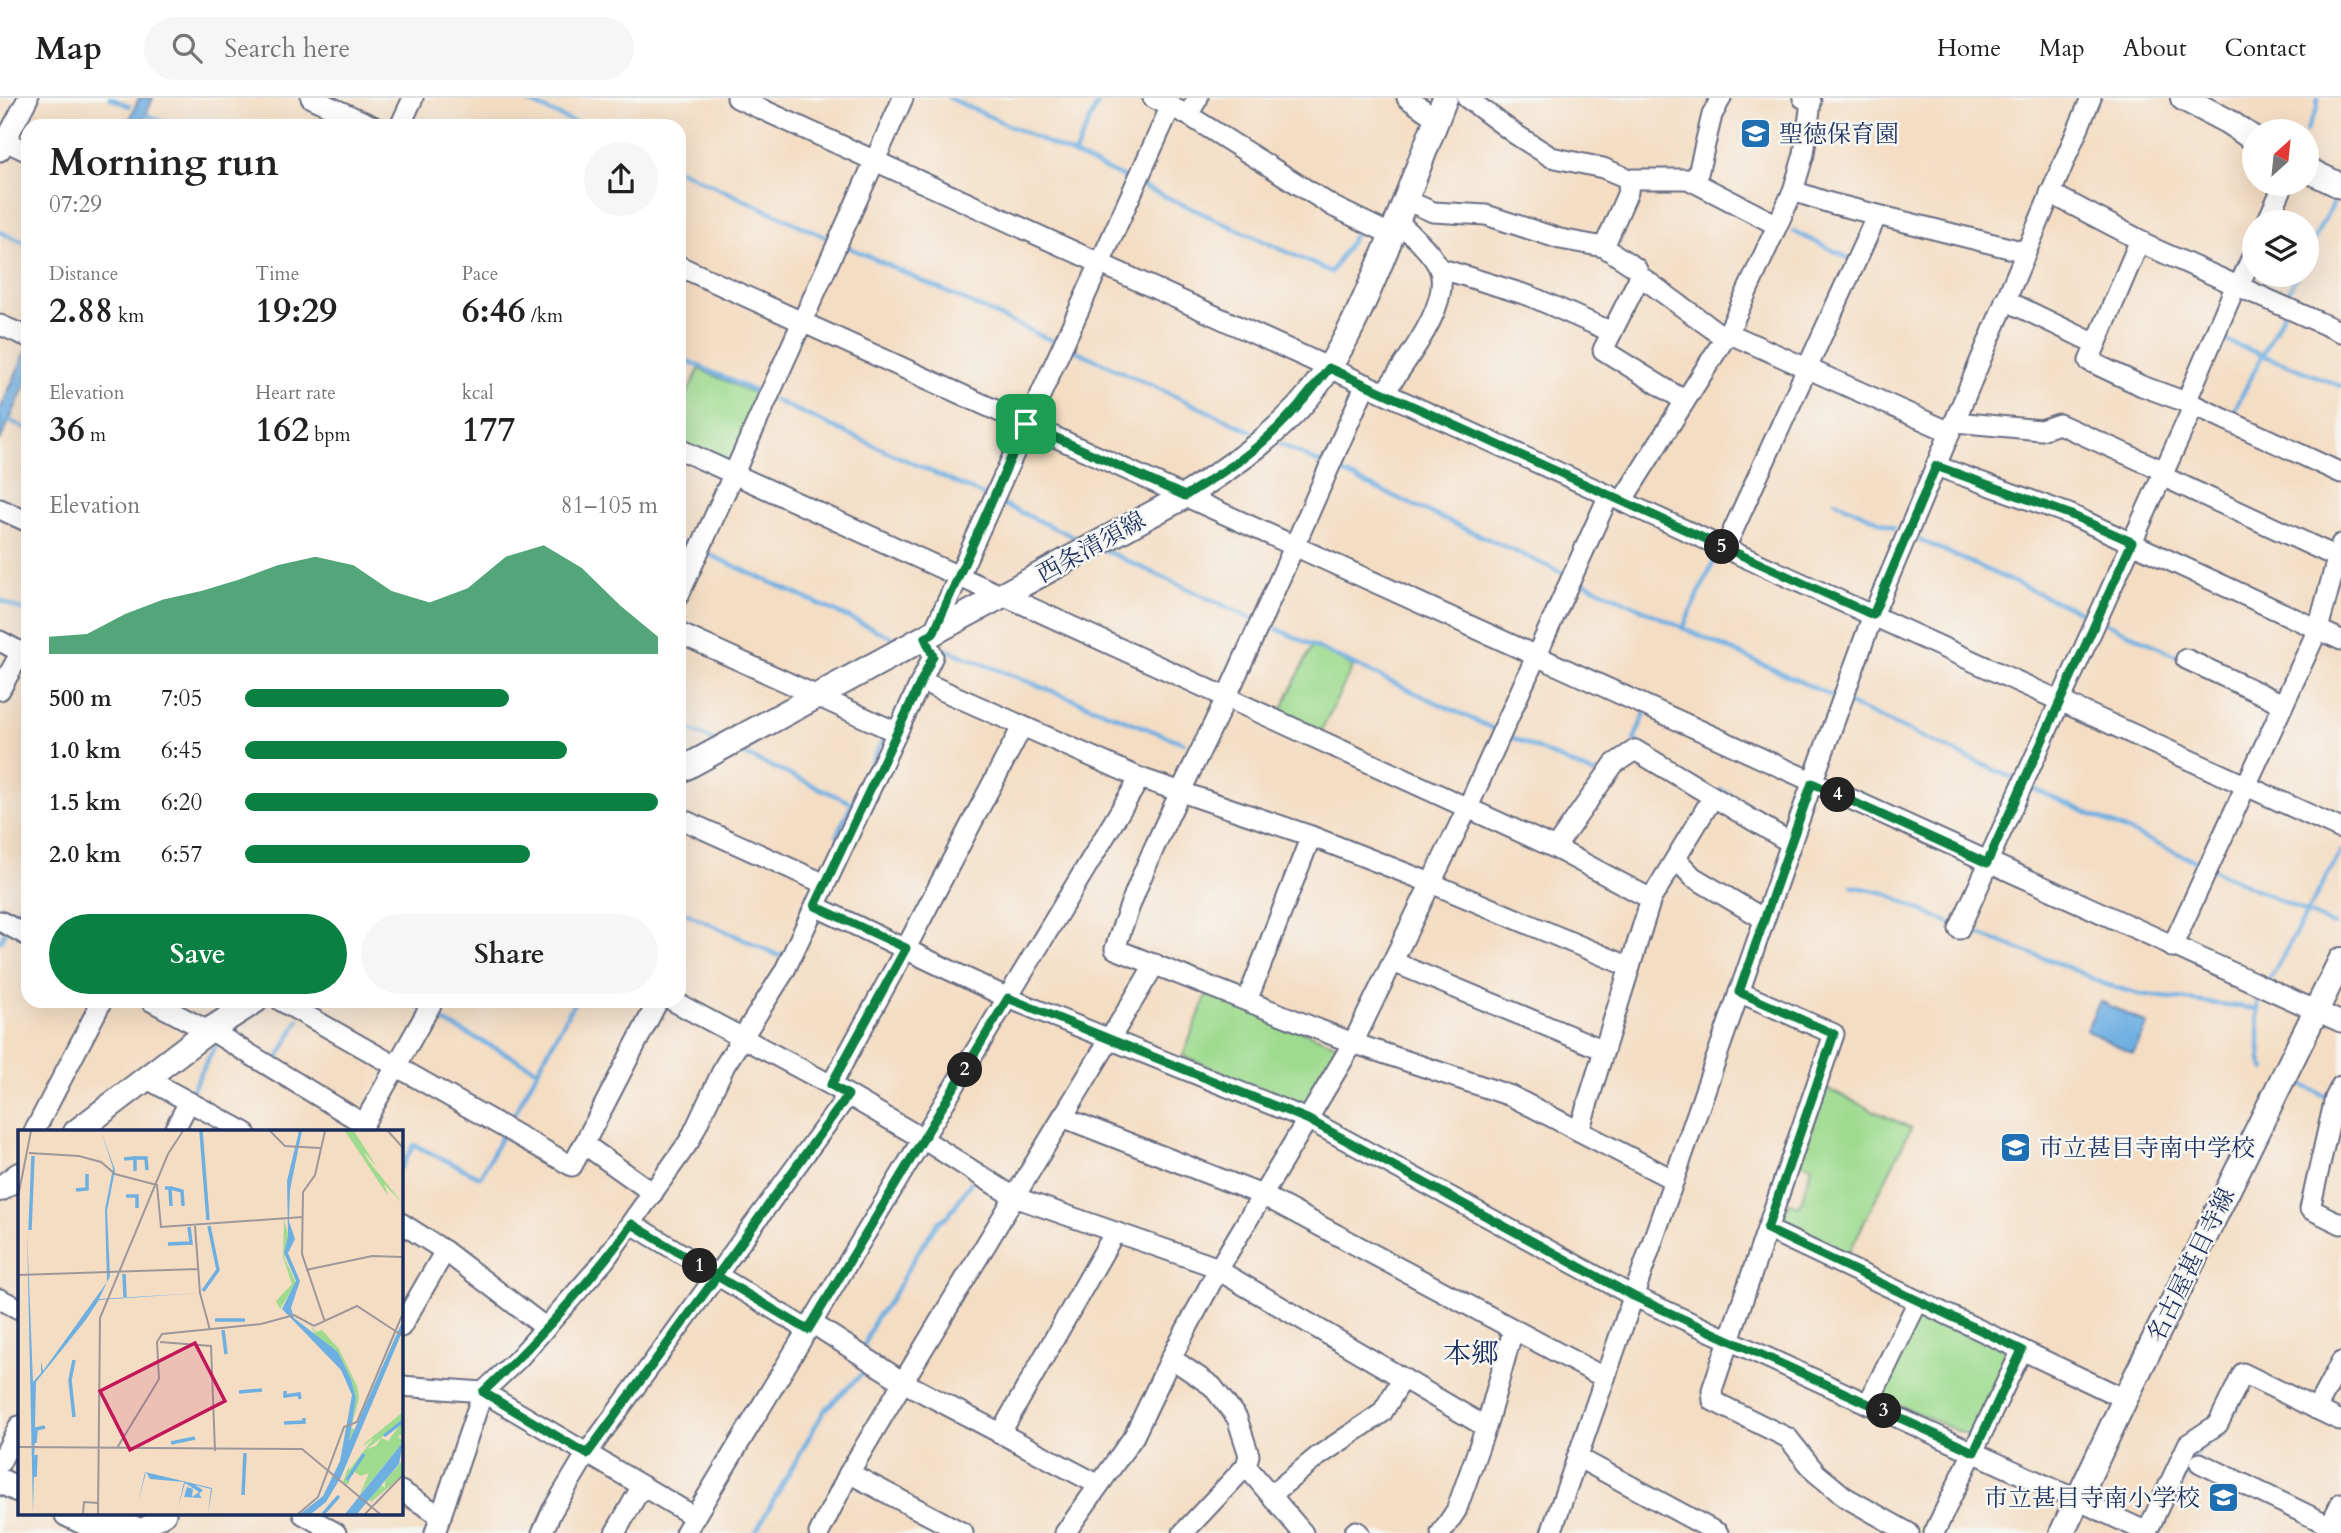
<!DOCTYPE html>
<meta charset="utf-8">
<style>
body{margin:0;font-family:Cardo,"Noto Serif JP",serif;background:#f6f6f6;color:#222;height:100vh;display:flex;flex-direction:column;font-size:26px;white-space:nowrap}
*{box-sizing:border-box;margin:0}
p{font-size:23px;color:#767676}
.icon{flex:none;width:38px;height:38px;fill:none;stroke:currentColor;stroke-width:2;stroke-linecap:round;stroke-linejoin:round}
.map{position:relative;flex:1;overflow:hidden}
.details{position:absolute;left:21px;top:21px;width:665px;height:889px;display:flex;flex-direction:column;background:#fff;border-radius:21px;box-shadow:0 7px 28px #0002}
.details>*{flex:none}
.needle{width:46px;rotate:27deg}
.fabs{position:absolute;left:2242px;top:21px;display:grid;gap:14px}
.fabs a{display:grid;place-items:center;width:77px;height:77px;border-radius:50%;background:#fff;box-shadow:0 7px 28px #0002;font-size:35px}
.pin{position:absolute;display:grid;place-items:center;width:60px;height:60px;color:#fff;margin:-30px;border-radius:14px;box-shadow:0 4px 10px #0006}
.km{position:absolute;width:35px;height:35px;margin:-18px;border-radius:50%;background:#222;color:#fff;font-size:19px;line-height:35px;text-align:center}
.round{display:grid;place-items:center;flex:none;width:74px;height:74px;border-radius:37px;background:#f6f6f6}
.summary{display:flex;align-items:center;justify-content:space-between;height:119px;padding:0 28px}
h1{font-size:38px;font-weight:800;line-height:52px}
.figures{display:grid;grid-template-columns:repeat(3,1fr);gap:10px;height:119px;padding:7px 28px}
.figures div{display:grid;align-content:center}
.figures b{font-size:35px;font-weight:800}
.figures small{font-size:19px;font-weight:400}
.figures p{font-size:19px}
.chart{height:196px;padding:14px 28px}
.chart p{display:flex;justify-content:space-between}
.chart svg{width:100%;height:126px;margin-top:7px;fill:#0b8043;opacity:.7}
.button{display:flex;gap:14px;margin-top:auto;padding:14px 28px}
.button a{flex:1;height:80px;border-radius:42px;background:#0b8043;color:#fff;font-size:28px;font-weight:800;line-height:80px;text-align:center}
.button a+a{background:#f6f6f6;color:#222}
ul{padding:0 28px;list-style:none;font-size:23px}
li{display:grid;grid-template-columns:112px 84px 1fr;align-items:center;height:52px}
li i{height:18px;border-radius:9px;background:#0b8043}
header{display:flex;align-items:center;gap:42px;box-sizing:border-box;height:98px;padding:0 35px;background:#fff;border-bottom:2px solid #e0e0e0}
header strong{font-size:33px}
nav{display:flex;gap:38px;margin-inline-start:auto;font-size:24px}
.search{width:490px;height:63px;background:#f6f6f6;display:flex;align-items:center;gap:18px;box-sizing:border-box;padding:0 24px;border-radius:38px;color:#767676;font-size:26px}
.map>svg:first-child{display:block}
.green{fill:#9fdb8f;stroke:#5d8576;stroke-width:2}
.water{fill:#6eafe2;stroke:#446fa0;stroke-width:2}
.lines{fill:none;stroke-linecap:round;stroke-linejoin:round}
.stream{stroke:#6eafe2;stroke-width:4.5}
.minor-casing{stroke:#676c81;stroke-width:23}
.major-casing{stroke:#676c81;stroke-width:28}
.minor{stroke:#fff;stroke-width:19}
.major{stroke:#fff;stroke-width:24}
.route-casing{stroke:#fff;stroke-width:14}
.route{stroke:#0b8043;stroke-width:9}
.labels{text-anchor:middle;stroke-width:5;stroke-linejoin:round;paint-order:stroke}
.poi-label{font-size:24px;fill:#1b2f5e;stroke:#f6f6f2;text-anchor:start}
.street-label{font-size:24px;fill:#1b2f5e;stroke:#f6f6f2}
.quarter-label{font-size:28px;fill:#1b2f5e;stroke:#f6f6f2}
.inset-river{fill:none;stroke:#6eafe2;stroke-width:3.5}
.inset-road{fill:none;stroke:#9d979b;stroke-width:2}
.view{fill:#c2185b;fill-opacity:0.15;stroke:#c2185b;stroke-width:3.5}
.inset-edge{fill:none;stroke:#1b2f5e;stroke-width:3.5}
</style>
<header>
<strong>Map</strong>
<div class="search"><svg class="icon" aria-label="search" viewBox="0 0 24 24"><circle cx="10" cy="10" r="6"/><path d="M15 15l6 6"/></svg>Search here</div>
<nav><a>Home</a><a>Map</a><a>About</a><a>Contact</a></nav>
</header>
<div class="map">
<svg width="2341" height="1435" viewBox="0 0 2341 1435">
<rect width="100%" height="100%" fill="#f6f6f2"/>
<filter id="ink" filterUnits="userSpaceOnUse"><feTurbulence type="fractalNoise" baseFrequency=".0143" numOctaves="2"/><feDisplacementMap in="SourceGraphic" scale="14" xChannelSelector="R" yChannelSelector="G"/><feConvolveMatrix kernelMatrix="1 2 1 2 8 2 1 2 1" color-interpolation-filters="sRGB"/></filter>
<filter id="wash" filterUnits="userSpaceOnUse"><feTurbulence type="fractalNoise" baseFrequency=".00686" numOctaves="4" result="noise"/><feDisplacementMap in="SourceGraphic" scale="28" xChannelSelector="R" yChannelSelector="G"/><feGaussianBlur stdDeviation="1.57" result="paint"/><feColorMatrix in="noise" values="0 0 0 0 0 0 0 0 0 0 0 0 0 0 0 0 0 1.4 0 .05"/><feComposite in="paint" operator="in"/></filter>
<g filter="url(#wash)">
<rect width="100%" height="100%" fill="#f4ddc3"/>
<!-- green -->
<g class="green">
<polygon points="699,271 764,300 733,368 679,347 679,312"/>
<polygon points="1312,548 1353,568 1319,638 1278,619"/>
<polygon points="1207,896 1338,947 1341,954 1309,1006 1302,1007 1183,958"/>
<polygon points="1825,990 1911,1030 1848,1157 1781,1125 1788,1105 1800,1108 1812,1068 1801,1064"/>
<polygon points="1919,1211 2010,1254 2012,1260 1974,1336 1968,1338 1877,1297"/>
</g>
<!-- water -->
<g class="water">
<polygon points="139,0 153,0 141,28 127,28"/>
<polygon points="28,249 28,281 0,343 0,312"/>
<polygon points="2100,903 2148,926 2133,956 2086,932"/>
</g>
<g class="lines">
<!-- stream -->
<g class="stream">
<polyline points="110,0 129,8"/>
<polyline points="520,0 582,28"/>
<polyline points="949,0 1131,83"/>
<polyline points="147,17 172,28"/>
<polyline points="2306,33 2317,11 2318,0"/>
<polyline points="1074,57 1100,0"/>
<polyline points="679,72 832,142"/>
<polyline points="1140,87 1331,174 1359,130"/>
<polyline points="1793,133 1851,161"/>
<polyline points="0,134 28,146"/>
<polyline points="842,146 1057,245"/>
<polyline points="2306,157 2338,95"/>
<polyline points="2284,202 2297,177"/>
<polyline points="2219,240 2341,288"/>
<polyline points="1068,249 1251,333"/>
<polyline points="679,259 763,297"/>
<polyline points="774,302 987,399"/>
<polyline points="2231,319 2284,214"/>
<polyline points="6,321 28,331"/>
<polyline points="1278,345 1324,367"/>
<polyline points="1336,372 1567,477"/>
<polyline points="1835,403 1894,430"/>
<polyline points="998,404 1083,443"/>
<polyline points="1916,440 2091,519"/>
<polyline points="679,443 693,449"/>
<polyline points="1104,452 1255,522"/>
<polyline points="706,455 898,542"/>
<polyline points="1578,482 1832,598"/>
<polyline points="0,502 28,515"/>
<polyline points="2104,524 2182,560"/>
<polyline points="1266,526 1496,632"/>
<polyline points="1683,530 1717,456"/>
<polyline points="945,551 1184,645"/>
<polyline points="1847,605 2017,682"/>
<polyline points="679,627 714,643"/>
<polyline points="1507,637 1596,677 1597,675"/>
<polyline points="1638,645 1634,642 1645,615"/>
<polyline points="735,652 852,705"/>
<polyline points="2027,688 2204,767"/>
<polyline points="1721,692 1786,729"/>
<polyline points="837,737 885,637"/>
<polyline points="2214,772 2334,827"/>
<polyline points="1852,788 1885,795 1953,827"/>
<polyline points="679,812 782,859 783,856"/>
<polyline points="12,822 28,791"/>
<polyline points="1965,831 2065,868 2104,886 2139,896 2258,911"/>
<polyline points="0,844 6,832"/>
<polyline points="2269,883 2341,753"/>
<polyline points="2262,895 2257,905 2261,963 2265,972"/>
<polyline points="407,903 421,911"/>
<polyline points="312,914 319,903"/>
<polyline points="431,917 538,972"/>
<polyline points="275,966 299,921"/>
<polyline points="2303,987 2329,1000"/>
<polyline points="190,996 218,942"/>
<polyline points="509,1026 575,903"/>
<polyline points="401,1069 414,1047 480,1079 504,1034"/>
<polyline points="864,1248 875,1221 891,1201 913,1162 938,1124 949,1117 971,1084"/>
<polyline points="2234,1315 2248,1288"/>
<polyline points="755,1435 824,1313 869,1269"/>
<polyline points="2158,1435 2198,1352 2225,1334 2228,1326"/>
</g>
</g>
</g>
<g filter="url(#ink)">
<g class="lines">
<defs>
<g id="minor">
<polyline points="311,0 373,28"/>
<polyline points="737,0 2341,731"/>
<polyline points="1153,0 1188,17 1334,109 1392,137"/>
<polyline points="1407,0 1437,21"/>
<polyline points="1467,0 1515,36 1551,59 1603,70 1629,81 1688,81 1777,127"/>
<polyline points="1188,17 1198,0"/>
<polyline points="400,28 413,0"/>
<polyline points="5,43 28,54"/>
<polyline points="0,53 28,0"/>
<polyline points="1696,84 1712,17 1721,0"/>
<polyline points="1793,93 1830,105 2025,154"/>
<polyline points="2050,95 2140,142 2089,263 2142,288 2194,307 2341,375"/>
<polyline points="1406,102 1433,114 1486,117 1560,141 1604,149 1636,170 1640,178 1725,240"/>
<polyline points="2267,124 2284,86"/>
<polyline points="2139,144 2341,234"/>
<polyline points="1604,149 1628,94 1629,81"/>
<polyline points="679,168 2341,924"/>
<polyline points="1439,170 1530,198 1612,234"/>
<polyline points="1640,178 1603,252 1685,303"/>
<polyline points="2239,188 2254,154"/>
<polyline points="2005,202 2096,246"/>
<polyline points="0,227 28,239"/>
<polyline points="1728,235 1950,334"/>
<path d="M 1366,286 C 1319,392 1273,498 1225,602 C 1186,685 1142,764 1115,851 L 1353,945 L 1511,998 L 1674,1082"/>
<path d="M 1385,294 C 1404,265 1455,203 1438,168 C 1429,151 1411,136 1397,123"/>
<polyline points="2186,304 2236,187"/>
<polyline points="1955,324 2041,332 2059,326 2164,373"/>
<polyline points="679,351 1002,498"/>
<polyline points="1936,368 2069,416 2341,542"/>
<polyline points="2162,378 2341,461"/>
<polyline points="1622,403 1728,235 1793,93 1804,56 1811,4 1803,0"/>
<polyline points="0,411 28,424"/>
<polyline points="1725,450 1877,117"/>
<polyline points="679,497 903,0"/>
<polyline points="1003,497 1555,750 1651,801"/>
<polyline points="679,535 896,634"/>
<polyline points="933,535 1171,8"/>
<polyline points="0,543 28,558"/>
<polyline points="2186,561 2283,606"/>
<polyline points="921,583 1140,680 1311,738 1431,785 1630,869"/>
<polyline points="0,592 21,554"/>
<polyline points="679,720 825,786"/>
<polyline points="1555,750 1614,666 1635,652 1791,745"/>
<polyline points="1676,761 1693,779 1764,821"/>
<polyline points="1987,765 2194,307"/>
<polyline points="815,808 1008,900 1307,1021 1633,1198 2147,1434 2188,1346 2218,1326 2243,1275 2341,1323"/>
<polyline points="0,823 28,838"/>
<polyline points="1959,831 1989,765"/>
<polyline points="2172,849 2318,531 2341,446"/>
<polyline points="1393,864 1604,952"/>
<polyline points="1739,894 1834,936 1729,1242 1712,1292 1713,1303 1788,1340 1816,1375 1845,1399 1909,1435"/>
<polyline points="151,903 208,933"/>
<polyline points="281,903 572,1068 584,1046 653,1095"/>
<polyline points="673,903 831,987 923,1041 1014,1099 1219,1170"/>
<polyline points="1247,903 1311,738"/>
<polyline points="210,932 364,1026"/>
<polyline points="147,981 245,1034"/>
<polyline points="831,987 906,850 1022,629"/>
<polyline points="2341,988 2335,1000 2310,1111 2341,1126"/>
<polyline points="1062,1019 1262,1097 1605,1280"/>
<polyline points="1579,1033 1651,801 1713,699"/>
<polyline points="34,1034 102,903"/>
<polyline points="173,1034 189,1004"/>
<polyline points="359,1034 433,903"/>
<polyline points="584,1046 658,903"/>
<polyline points="401,1125 445,1153 546,1230"/>
<polyline points="632,1126 808,1232"/>
<polyline points="1767,1131 2125,1301"/>
<polyline points="1218,1172 1486,1329 1513,1232"/>
<polyline points="0,1201 19,1211"/>
<polyline points="812,1225 903,1284 1099,1387"/>
<polyline points="401,1229 445,1153"/>
<polyline points="1171,1260 1212,1288 1237,1320 1249,1357 1246,1368 1183,1435"/>
<polyline points="401,1288 483,1294 695,1419"/>
<polyline points="1868,1306 1918,1203"/>
<polyline points="2316,1311 2341,1264"/>
<polyline points="1000,1336 1115,1134"/>
<polyline points="1577,1359 1718,1435"/>
<polyline points="0,1365 19,1328"/>
<polyline points="2200,1365 2341,1433"/>
<polyline points="1246,1368 1303,1435"/>
<polyline points="849,1375 963,1435"/>
<polyline points="401,1393 441,1418"/>
<polyline points="1271,1397 1317,1359 1382,1315 1403,1280"/>
<polyline points="303,1416 336,1435"/>
<polyline points="2330,1427 2341,1405"/>
<polyline points="139,1433 166,1416"/>
<polyline points="435,1435 483,1294 518,1261 604,1163 690,1042 725,967 784,874 933,558 925,540"/>
<polyline points="542,1435 552,1413 587,1355 848,997"/>
<polyline points="615,1435 642,1388"/>
<polyline points="685,1435 1140,680"/>
<polyline points="819,1435 849,1375 903,1284 1155,866"/>
<polyline points="1065,1435 1134,1338 1171,1260 1219,1170 1353,945 1468,709 1609,397"/>
<polyline points="1354,1435 1356,1433 1359,1435"/>
<polyline points="1441,1435 1456,1413 1486,1329"/>
<polyline points="1551,1435 1812,685 1873,517 2091,0"/>
<polyline points="1934,1435 2022,1252"/>
</g>
<g id="major">
<polyline points="2183,0 2227,23 2254,41"/>
<polyline points="2306,71 2341,88"/>
<path d="M 679,673 L 1185,398 C 1226,372 1264,346 1298,310 C 1335,270 1358,218 1379,168 C 1402,113 1423,56 1445,0"/>
<polyline points="76,1034 208,933 255,903"/>
<polyline points="0,1091 19,1077"/>
<polyline points="0,1383 19,1392"/>
<polyline points="67,1416 107,1435"/>
<polyline points="104,1416 143,1435"/>
<polyline points="2062,1435 2125,1301 2341,862"/>
</g>
</defs>
<!-- minor casing -->
<use href="#minor" class="minor-casing"/>
<!-- major casing -->
<use href="#major" class="major-casing"/>
<!-- minor -->
<use href="#minor" class="minor"/>
<!-- major -->
<use href="#major" class="major"/>
</g>
</g>
<g class="lines" filter="url(#ink)">
<defs>
<path id="route" d="M 1026,326 L 933,536 L 925,540 L 933,558 L 815,808 L 906,850 L 831,987 L 848,997 L 717,1178 L 632,1126 C 588,1187 537,1243 483,1294 L 587,1356 L 717,1178 L 808,1232 L 1008,900 L 1307,1021 L 1633,1198 L 1974,1354 L 2022,1252 L 1767,1131 L 1834,936 L 1739,894 L 1812,685 L 1987,765 L 2132,444 L 2069,416 L 1936,368 L 1873,517 L 1329,270 C 1303,304 1275,337 1239,363 C 1222,375 1203,386 1185,398 L 1026,326"/>
</defs>
<!-- route casing -->
<use href="#route" class="route-casing"/>
<!-- route -->
<use href="#route" class="route"/>
</g>
<!-- icons -->
<defs>
<symbol id="school-square" viewBox="-11 -11 22 22"><rect x="-9" y="-9" width="18" height="18" rx="4" fill="#1f6fb2" stroke="#f6f6f2"/><path d="M0-5L7-2L0 1L-7-2ZM-4 1L0 2.5L4 1V4Q0 6-4 4Z" fill="#fff"/></symbol>
</defs>
<g fill-rule="evenodd">
<use href="#school-square" x="1738" y="18" width="35" height="35"/>
<use href="#school-square" x="1998" y="1032" width="35" height="35"/>
<use href="#school-square" x="2206" y="1382" width="35" height="35"/>
</g>
<g class="labels">
<!-- poi labels -->
<g class="poi-label">
<text x="1779" y="44">聖徳保育園</text>
<text x="2039" y="1058">市立甚目寺南中学校</text>
<text x="2200" y="1408" text-anchor="end">市立甚目寺南小学校</text>
</g>
<!-- street labels -->
<g class="street-label">
<text transform="translate(1091 449) rotate(-29)" y="8">西条清須線</text>
<text transform="translate(2191 1167) rotate(-64)" y="8">名古屋甚目寺線</text>
</g>
<!-- quarter labels -->
<g class="quarter-label">
<text x="1471" y="1265">本郷</text>
</g>
</g>
<!-- overview -->
<g transform="translate(18 1032)">
<rect width="385" height="385" fill="#f4ddc3"/>
<path d="M 327,1 L 336,1 L 359,37 L 346,22 L 350,30 L 385,74 L 366,54 L 370,66 ZM 266,90 L 270,104 L 266,127 L 278,153 L 262,179 L 258,171 L 274,154 L 265,127 ZM 292,195 L 298,202 L 304,200 L 321,219 L 339,256 L 341,268 L 333,298 L 337,300 L 332,312 L 331,311 L 338,268 L 333,249 L 320,222 L 300,209 ZM 385,282 L 385,290 L 349,319 L 358,316 L 363,308 L 370,311 L 385,291 L 385,304 L 380,306 L 385,312 L 341,366 L 351,343 L 343,346 L 335,341 L 348,322 L 328,349 L 332,351 L 329,355 L 325,352 L 331,336 L 331,340 L 355,309 L 354,309 L 346,316 L 345,316 L 348,312 ZM 385,330 L 385,345 L 353,372 L 351,369 L 363,355 L 367,358 L 367,351 Z" fill="#9fdb8f"/>
<path d="M 83,1 L 97,40 L 89,81 L 92,146 L 81,169 L 181,163 L 81,170 L 67,191 L 18,252 L 15,384 L 9,100 L 15,252 L 23,243 L 23,231 L 25,241 L 89,152 L 87,80 L 95,38 ZM 281,1 L 284,1 L 272,60 L 271,91 L 277,109 L 270,123 L 282,151 L 273,178 L 276,188 L 320,222 L 333,249 L 338,268 L 331,312 L 385,190 L 385,200 L 323,347 L 308,372 L 293,384 L 282,384 L 305,366 L 322,331 L 334,265 L 323,240 L 264,179 L 278,151 L 266,123 L 270,106 L 269,51 ZM 385,312 L 381,334 L 339,384 L 327,384 ZM 127,342 L 194,358 L 194,360 L 203,360 L 194,360 L 190,384 L 193,359 L 177,355 L 185,360 L 181,364 L 184,368 L 166,367 L 169,357 L 175,359 L 174,367 L 181,362 L 167,353 L 160,378 L 166,352 L 132,349 L 128,342 L 120,373 Z" fill="#6eafe2"/>
<path class="inset-river" d="M 183,1 L 190,90M 118,28 L 128,28 L 129,40M 106,29 L 117,28 L 117,41M 147,58 L 152,58 L 153,76M 153,58 L 164,61 L 165,76M 58,60 L 69,59 L 69,44M 108,66 L 119,66 L 119,78M 12,100 L 15,26M 150,114 L 173,113 L 171,97M 106,144 L 107,167M 185,161 L 200,140 L 191,96M 197,190 L 227,190M 205,200 L 208,224M 267,261 L 267,266 L 281,264 L 282,269M 221,262 L 244,260M 56,287 L 52,250 L 56,230M 266,293 L 286,292 L 286,288M 366,306 L 385,291M 17,313 L 18,299 L 27,297M 153,313 L 177,308M 17,347 L 18,325M 329,350 L 346,324M 225,365 L 227,323M 305,384 L 321,366"/>
<path class="inset-road" d="M 252,1 L 267,16 L 302,18M 370,1 L 385,18M 11,23 L 61,26 L 83,32 L 97,44 L 139,55 L 143,97 L 285,87M 0,67 L 13,1M 177,96 L 182,163 L 192,200M 288,140 L 354,126 L 385,127M 0,145 L 180,139M 307,192 L 284,124 L 285,62 L 297,45 L 307,1M 142,212 L 193,216 L 197,321M 0,317 L 284,319 L 362,384M 99,318 L 141,249 L 139,212 L 144,204 L 243,194 L 276,185 L 296,196 L 339,176 L 385,206M 65,384 L 66,372 L 80,373M 80,384 L 82,188 L 150,24 L 165,1M 280,384 L 300,367 L 326,297 L 339,292 L 385,183M 347,384 L 385,345"/>
<path class="view" d="M 177,213 L 207,271 L 112,320 L 82,261 Z"/>
<rect width="385" height="385" class="inset-edge"/>
</g>
</svg>
<div class="fabs">
<a><svg class="needle" viewBox="-14 -14 28 28"><path d="M0-13l5 13h-10z" fill="#e53935"/><path d="M0 13l5-13h-10z" fill="#767676"/></svg></a>
<a><svg class="icon" aria-label="layers" viewBox="0 0 24 24"><path d="M12 4l9 5-9 5-9-5zM3 14l9 5 9-5"/></svg></a>
</div>
<div class="pin" style="left:1026px;top:326px;background:#1e9e55"><svg class="icon" aria-label="arrive" viewBox="0 0 24 24"><path d="M6 21V4h12l-3 4 3 4H6"/></svg></div>
<b class="km" style="left:700px;top:1168px">1</b>
<b class="km" style="left:965px;top:972px">2</b>
<b class="km" style="left:1884px;top:1313px">3</b>
<b class="km" style="left:1838px;top:697px">4</b>
<b class="km" style="left:1722px;top:449px">5</b>
<section class="details">
<div class="summary"><div><h1>Morning run</h1><p>07:29</p></div><a class="round"><svg class="icon" aria-label="share" viewBox="0 0 24 24"><path d="M12 15V3M7 8l5-5 5 5M5 13v7h14v-7"/></svg></a></div>
<div class="figures">
<div><p>Distance</p><b>2.88<small> km</small></b></div>
<div><p>Time</p><b>19:29</b></div>
<div><p>Pace</p><b>6:46<small> /km</small></b></div>
</div>
<div class="figures">
<div><p>Elevation</p><b>36<small> m</small></b></div>
<div><p>Heart rate</p><b>162<small> bpm</small></b></div>
<div><p>kcal</p><b>177</b></div>
</div>
<div class="chart"><p><span>Elevation</span>81–105 m</p>
<svg viewBox="0 0 160 44" preserveAspectRatio="none"><path d="M0 44V38L10 37L20 30L30 25L40 22L50 18L60 13L70 10L80 13L90 22L100 26L110 21L120 10L130 6L140 14L150 27L160 38V44z"/></svg>
</div>
<ul>
<li><b>500 m</b>7:05<i style="width:64%"></i></li>
<li><b>1.0 km</b>6:45<i style="width:78%"></i></li>
<li><b>1.5 km</b>6:20<i style="width:100%"></i></li>
<li><b>2.0 km</b>6:57<i style="width:69%"></i></li>
</ul>
<div class="button"><a>Save</a><a>Share</a></div>
</section>
</div>
